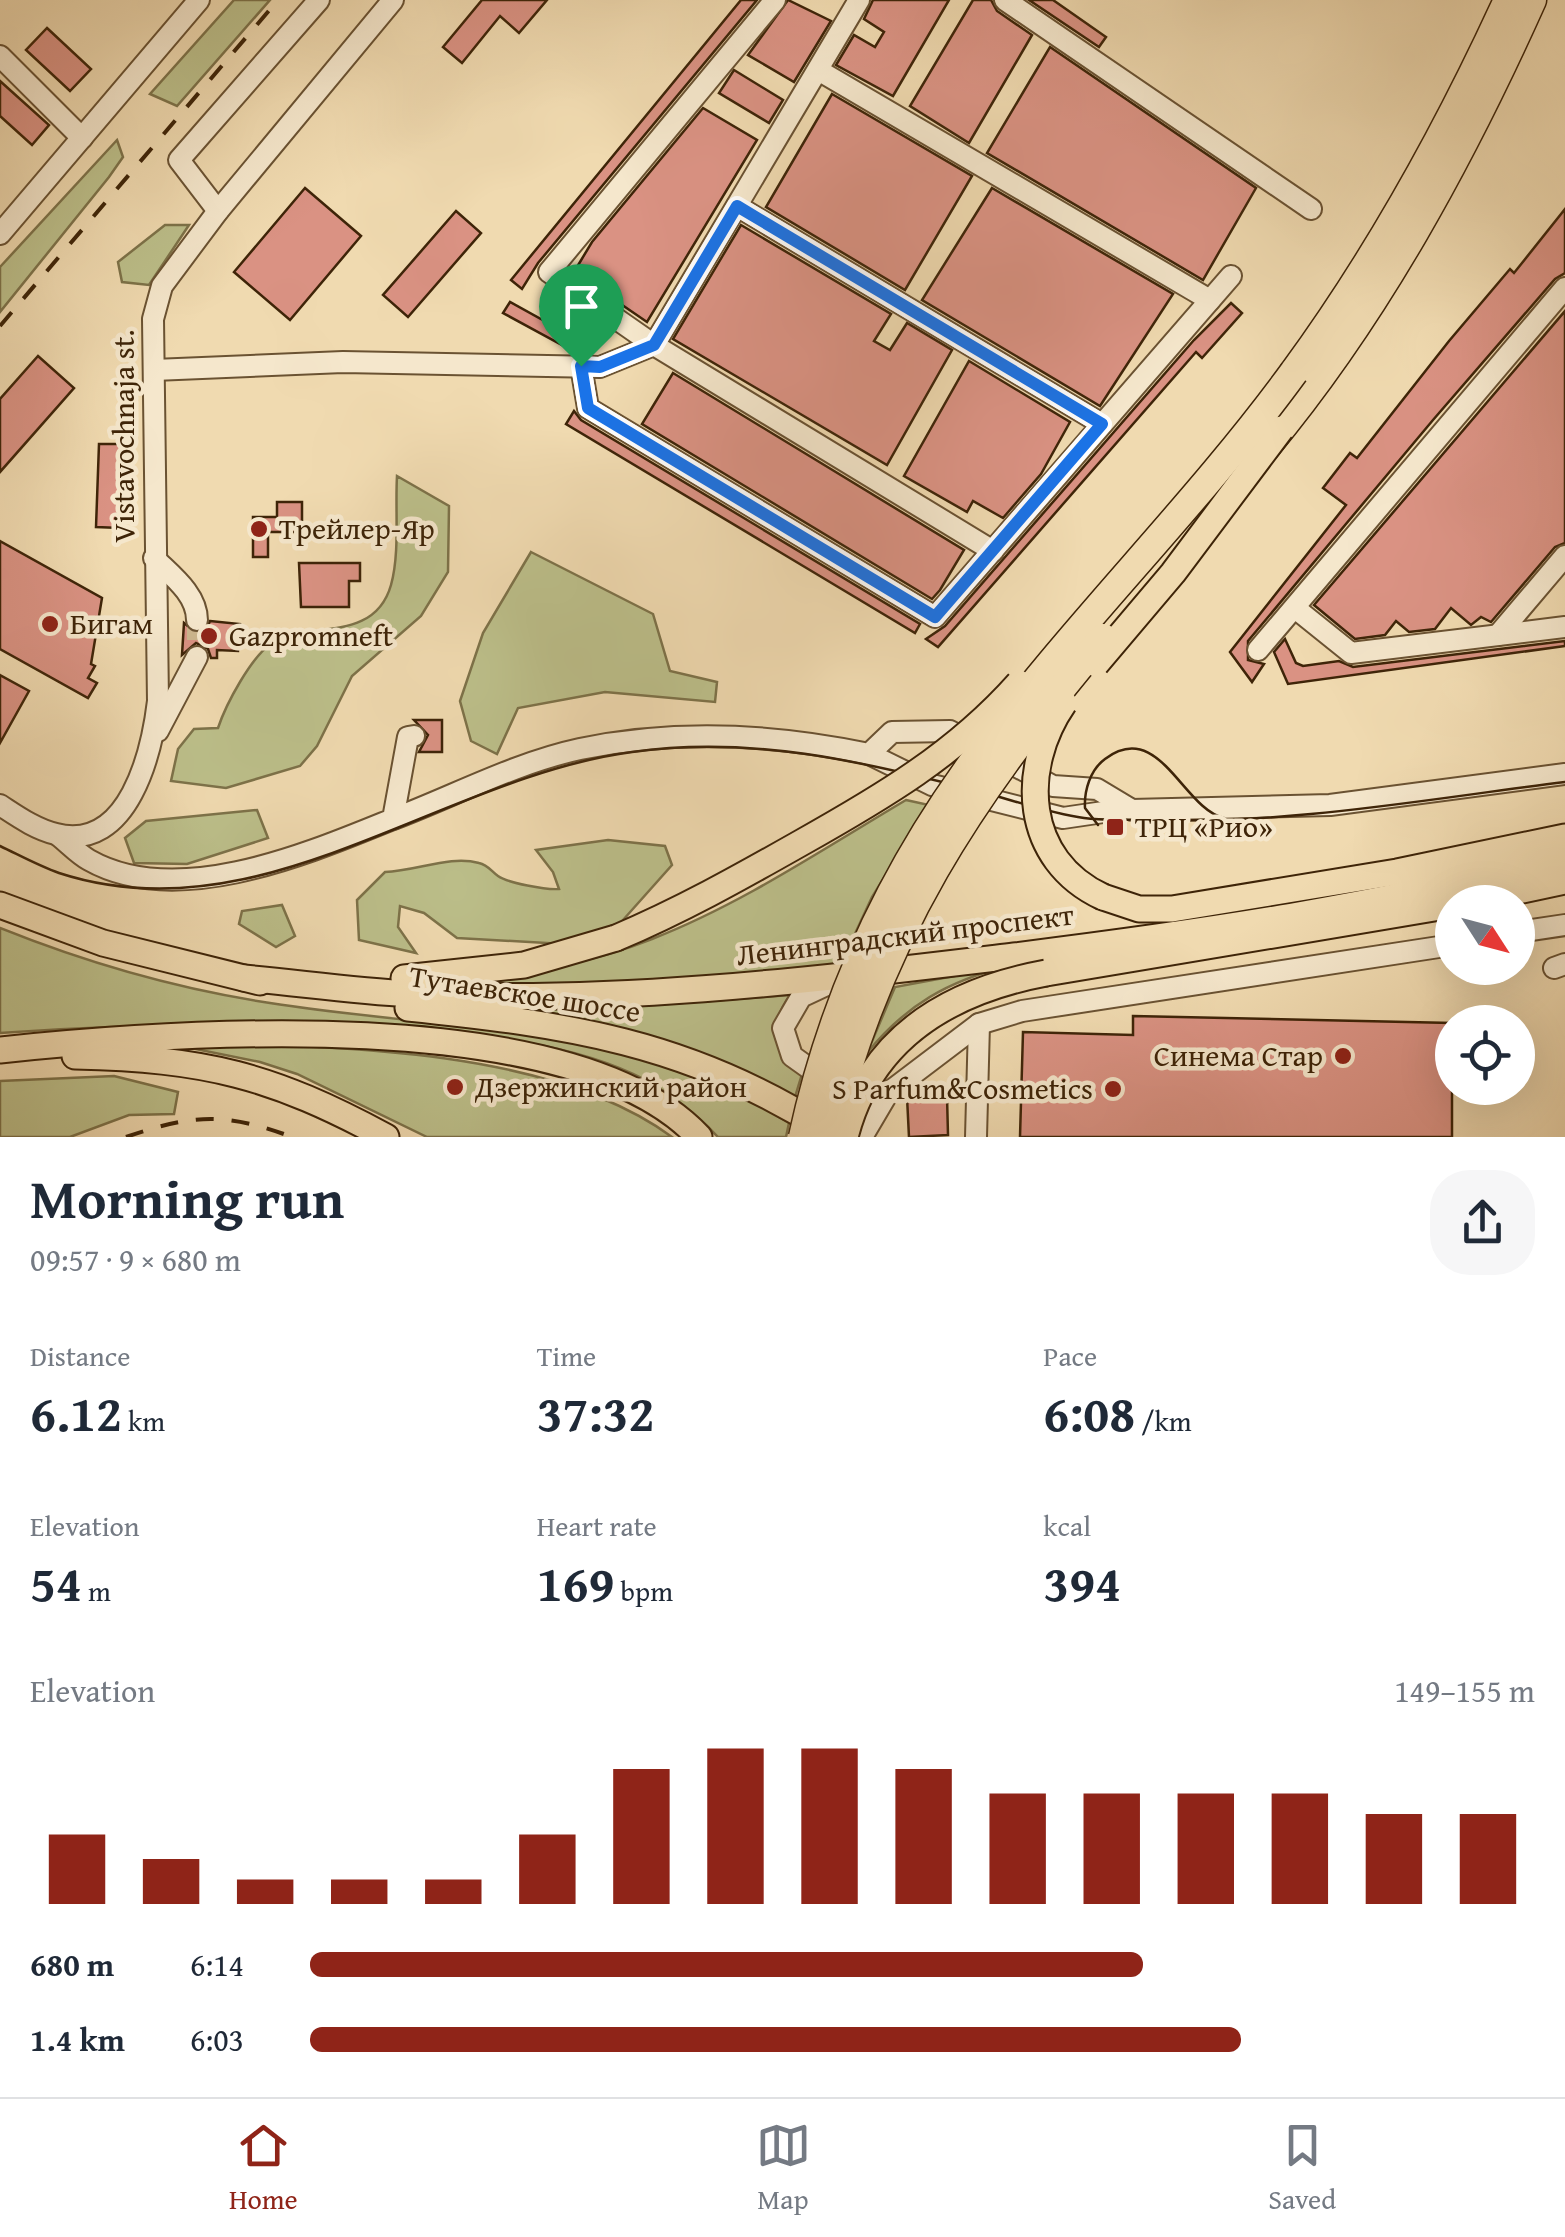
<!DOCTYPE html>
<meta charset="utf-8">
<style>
body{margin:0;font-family:"Gentium Book Plus",serif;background:#f6f6f7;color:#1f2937;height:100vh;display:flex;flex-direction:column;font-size:38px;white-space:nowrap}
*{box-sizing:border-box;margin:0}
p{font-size:32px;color:#747a83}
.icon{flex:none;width:55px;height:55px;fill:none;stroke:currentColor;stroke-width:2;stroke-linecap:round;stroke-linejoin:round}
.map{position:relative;height:1137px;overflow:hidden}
.details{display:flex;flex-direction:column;background:#fff;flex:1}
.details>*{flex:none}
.needle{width:65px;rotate:126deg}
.tools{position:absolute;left:1435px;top:885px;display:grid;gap:20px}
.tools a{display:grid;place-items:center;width:100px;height:100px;border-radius:50%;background:#fff;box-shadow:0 10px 40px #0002;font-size:50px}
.pin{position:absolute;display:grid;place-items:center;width:85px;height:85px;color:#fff;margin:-102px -42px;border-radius:50% 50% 50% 0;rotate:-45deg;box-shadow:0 0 10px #0007}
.pin .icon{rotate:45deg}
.round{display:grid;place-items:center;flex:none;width:105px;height:105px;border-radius:40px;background:#f6f6f7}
.headline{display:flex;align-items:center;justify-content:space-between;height:170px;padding:0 30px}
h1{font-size:55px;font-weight:700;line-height:75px}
.metrics{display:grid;grid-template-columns:repeat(3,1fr);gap:15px;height:170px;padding:10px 30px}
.metrics div{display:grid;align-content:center}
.metrics b{font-size:50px;font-weight:700}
.metrics small{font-size:28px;font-weight:400}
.metrics p{font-size:28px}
.chart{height:280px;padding:20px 30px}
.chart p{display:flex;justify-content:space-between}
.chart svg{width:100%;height:180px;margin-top:10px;stroke:#8f2418;stroke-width:6}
ul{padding:0 30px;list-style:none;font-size:32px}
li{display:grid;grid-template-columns:160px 120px 1fr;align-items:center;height:75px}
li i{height:25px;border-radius:12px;background:#8f2418}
.tabs{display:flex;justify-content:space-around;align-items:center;height:140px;border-top:2px solid #e0e1e3;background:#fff;font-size:28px;color:#747a83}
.tabs a{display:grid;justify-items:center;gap:5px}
.tabs .on{color:#8f2418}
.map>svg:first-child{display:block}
.green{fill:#bcbf8a;stroke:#7d7249;stroke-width:2.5}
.building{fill:#da9283;stroke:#3e2408;stroke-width:2.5}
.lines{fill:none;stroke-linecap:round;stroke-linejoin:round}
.minor-tunnel{stroke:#ccb68e;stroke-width:20;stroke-dasharray:20 10;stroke-linecap:butt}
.minor-casing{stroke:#6a5232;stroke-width:24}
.major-casing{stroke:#3e2408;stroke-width:29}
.highway-casing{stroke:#3e2408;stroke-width:31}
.minor{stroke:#f5e7cc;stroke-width:20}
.major{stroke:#f0dab0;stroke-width:25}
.highway{stroke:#f0dab0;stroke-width:28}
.tram{stroke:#3e2408;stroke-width:2.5}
.rail{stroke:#3e2408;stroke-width:4;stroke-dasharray:18 18;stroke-linecap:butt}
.major-bridge-casing{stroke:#3e2408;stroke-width:29;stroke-linecap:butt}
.highway-bridge-casing{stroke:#3e2408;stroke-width:31;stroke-linecap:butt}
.major-bridge{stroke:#f0dab0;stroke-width:25}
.highway-bridge{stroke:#f0dab0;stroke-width:28}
.route-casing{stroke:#fff;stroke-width:20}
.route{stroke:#1a73e8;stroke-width:12}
.poi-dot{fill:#8f2418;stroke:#f5e7cc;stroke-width:4}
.labels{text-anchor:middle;stroke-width:9;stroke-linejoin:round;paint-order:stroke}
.street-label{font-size:30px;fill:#3e2408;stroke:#f5e7cc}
.poi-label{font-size:30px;fill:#3e2408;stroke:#f5e7cc;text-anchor:start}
</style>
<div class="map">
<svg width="1565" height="1137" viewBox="0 0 1565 1137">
<rect width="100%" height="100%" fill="#f0dab0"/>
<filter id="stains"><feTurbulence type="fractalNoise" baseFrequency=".002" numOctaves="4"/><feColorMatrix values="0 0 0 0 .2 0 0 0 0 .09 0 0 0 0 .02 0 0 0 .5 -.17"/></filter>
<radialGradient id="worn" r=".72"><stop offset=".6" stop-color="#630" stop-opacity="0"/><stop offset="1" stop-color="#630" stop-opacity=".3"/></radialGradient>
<!-- green -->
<g class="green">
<polygon points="234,0 270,0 177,106 150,94"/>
<polygon points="117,140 123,157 109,177 0,312 0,267"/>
<polygon points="165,225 189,225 149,285 122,282 118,262"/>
<path d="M 397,476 L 449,506 L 448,572 L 421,616 L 352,676 L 317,746 L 300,766 L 226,788 L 171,781 L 178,749 L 194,729 L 218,728 C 226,704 251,657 272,643 C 305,620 374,645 391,585 C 400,553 395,510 397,476 Z"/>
<polygon points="531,552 653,614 670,671 717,682 715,702 605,692 518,708 497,754 471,741 460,701 483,633"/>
<path d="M 906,800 L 929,805 L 872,897 L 840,966 L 633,983 L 485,985 L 474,981 C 535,972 594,962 652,939 C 742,904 823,849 906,800 Z"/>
<polygon points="257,810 268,838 187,864 134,863 125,838 146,821"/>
<path d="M 608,840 L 665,846 L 672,865 L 615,929 L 564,944 L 457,938 L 424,913 L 400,906 L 398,927 L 416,953 L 359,940 L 357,900 L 385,872 C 417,871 450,855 479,863 C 488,865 491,871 498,876 C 508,883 546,890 559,889 L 553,872 L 536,850 Z"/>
<polygon points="282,905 295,936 276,947 239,924 242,911"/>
<path d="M 0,928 C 87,963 177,989 270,1003 C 446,1031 634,1023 789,1123 L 786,1137 L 718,1137 C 693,1111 666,1089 633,1074 C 554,1038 465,1034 380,1030 C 252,1022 128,1024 0,1033 Z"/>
<path d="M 1008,966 C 948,981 906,1005 867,1053 L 895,987 Z"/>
<path d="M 790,995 C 768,1026 773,1050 802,1074 L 795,1097 C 707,1049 619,1024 520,1009 L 516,1003 L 667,1004 Z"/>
<path d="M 166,1043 C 318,1046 546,1044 672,1137 L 427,1137 L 297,1074 L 260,1062 Z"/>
<polygon points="114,1076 178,1092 174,1114 129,1115 70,1137 0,1137 0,1081"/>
</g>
<!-- building -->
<g class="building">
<polygon points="482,0 547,0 519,33 500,16 462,63 443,47"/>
<polygon points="741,0 757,0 538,263 522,289 511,280"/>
<polygon points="788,0 831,21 794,82 748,55"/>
<polygon points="873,0 949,0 893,96 836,65 854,35 875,47 884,32 864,19"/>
<polygon points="973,0 991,0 997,11 1032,35 969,143 910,106"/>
<polygon points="1029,0 1053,0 1106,37 1099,47"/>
<polygon points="47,28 91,69 70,91 26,50"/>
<polygon points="1050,47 1256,188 1203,280 987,153"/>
<polygon points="734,70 783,100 769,123 719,93"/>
<polygon points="0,81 49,125 32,145 0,116"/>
<polygon points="832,94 972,176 905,290 766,207"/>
<polygon points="703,108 757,140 647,322 574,272 592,242"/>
<polygon points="305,188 361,236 290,320 234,272"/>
<polygon points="992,188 1173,294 1100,406 922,300"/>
<polygon points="1565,209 1565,273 1555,279 1433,420 1248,641 1248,660 1264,664 1252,682 1230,652 1346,505 1323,488 1350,453 1357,458 1449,341 1510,269 1514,273"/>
<polygon points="456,211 481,233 408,317 383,295"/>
<polygon points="741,225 891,314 874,341 890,350 907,323 952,350 887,465 673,339"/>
<polygon points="562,300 581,311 562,345 503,313 510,302 550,324"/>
<polygon points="1231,303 1242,313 1202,358 1196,352 938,647 926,639 945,626 1194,340"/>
<polygon points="1565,311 1565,543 1555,547 1491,622 1481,617 1471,625 1451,608 1435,629 1409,632 1396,621 1385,635 1355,639 1314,605"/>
<polygon points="38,356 74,388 0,472 0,399"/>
<polygon points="969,361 1070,422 1041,474 1003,518 973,501 967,512 904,476"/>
<polygon points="673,373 964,550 940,590 932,599 642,424"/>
<polygon points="574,411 581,420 920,624 915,633 566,424"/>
<polygon points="99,444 122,444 120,528 96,527"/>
<polygon points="277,502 302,502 302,532 268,532 268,557 253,557 253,517 277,517"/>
<polygon points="0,541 102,598 91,664 95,666 88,678 97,683 88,698 0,649"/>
<polygon points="299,563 360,563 360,581 349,581 349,607 301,607"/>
<polygon points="210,621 240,624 238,651 217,650 217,658 211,658 208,649 196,643 182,655 184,623 198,634 206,630"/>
<polygon points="1285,639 1296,663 1303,666 1339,661 1353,667 1565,641 1565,646 1288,684 1274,652"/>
<polygon points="0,675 29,691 0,743"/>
<polygon points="414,720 442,720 442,752 419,752 428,735"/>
<polygon points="1133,1016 1452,1023 1452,1137 1020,1137 1023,1032 1133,1035"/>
<polygon points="947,1096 948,1135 909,1137 907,1097"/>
</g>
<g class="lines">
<!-- minor-tunnel -->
<polyline class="minor-tunnel" points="197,620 197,657"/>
<defs>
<g id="minor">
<polyline points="775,0 549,272 654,345 993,551"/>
<polyline points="1005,0 1311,209"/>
<polyline points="0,56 82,138"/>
<polyline points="818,70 1210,300"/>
<polyline points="737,206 1102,424"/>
<polyline points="218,211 179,160 319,0"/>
<polyline points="0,234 199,0"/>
<polyline points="581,366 588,408 935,617 1231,276"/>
<polyline points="154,370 343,362 600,367 654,345 859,0"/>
<path d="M 154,558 C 171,575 197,594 197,620"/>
<polyline points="1295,608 1351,653 1565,627"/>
<polyline points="1498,635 1565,556"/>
<polyline points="1258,650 1565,288"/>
<polyline points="158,731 197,657"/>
<polyline points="869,754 932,785 1063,818 1124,809"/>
<path d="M 0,805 C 17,816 35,829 56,834 C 129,853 152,751 158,701 L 153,319 L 162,286 L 218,211 L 393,0"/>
<path d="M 393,819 C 454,796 515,763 580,749 C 676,729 774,734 869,754 L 892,732 L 950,731 L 1053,786 L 1097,789 L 1132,810 L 1330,805 L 1565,774"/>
<path d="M 59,836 C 68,843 78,854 89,860 C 177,910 309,853 393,819 L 408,737 L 414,736"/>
<polyline points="1518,932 1565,925"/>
<polyline points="1554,968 1565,964"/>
<polyline points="827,1081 792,1056 783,1028 801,997 833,982"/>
<polyline points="862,1137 888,1093 979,1024 1022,1011 1452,945"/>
<polyline points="976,1137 979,1024"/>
</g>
<g id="major">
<polyline points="1103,897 1139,909 1172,909 1397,872 1565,837"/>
<polyline points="1465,902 1565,881"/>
<polyline points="0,905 103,943 260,982"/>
<polyline points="1046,973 1452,905"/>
<path d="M 244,978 C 299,983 354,991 410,994 C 613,1005 813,980 1014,956 C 1199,933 1385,906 1565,857"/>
<polyline points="404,978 524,965 616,938"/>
<path d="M 408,1008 C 565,1024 689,1042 825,1129"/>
<path d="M 0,1050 C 173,1032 572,1001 699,1137"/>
<path d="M 75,1056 C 206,1059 271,1075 386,1137"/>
</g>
<g id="highway">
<path d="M 1294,372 C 1379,256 1448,131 1508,0"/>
<path d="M 1265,448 C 1376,315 1461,158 1532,0"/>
</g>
</defs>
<!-- minor casing -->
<use href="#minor" class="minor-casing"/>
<!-- major casing -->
<use href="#major" class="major-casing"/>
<!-- highway casing -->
<use href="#highway" class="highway-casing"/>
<!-- minor -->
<use href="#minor" class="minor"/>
<!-- major -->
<use href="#major" class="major"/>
<!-- highway -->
<use href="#highway" class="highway"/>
<!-- tram -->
<g class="tram">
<path d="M 1098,825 L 1085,808 C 1084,791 1090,770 1105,759 C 1159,718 1183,809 1224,818"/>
<path d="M 0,846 C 19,855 39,866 59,873 C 261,939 439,778 632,752 C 749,735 861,761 974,790 C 1010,799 1047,813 1084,818 C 1104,821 1127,819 1148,820 C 1287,825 1427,799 1565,782"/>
</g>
<!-- rail -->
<g class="rail">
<polyline points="0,326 278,0"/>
<path d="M 126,1137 C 193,1114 225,1112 292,1137"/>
</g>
<defs>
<g id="major-bridge">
<polyline points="1096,664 1173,573 1281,429"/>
<path d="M 1064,703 C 1019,768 1023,860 1103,897"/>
<path d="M 616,938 C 680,911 739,878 799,844 C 881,798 956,754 1019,683"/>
<path d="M 845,1137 C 870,1037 950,991 1046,973"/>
</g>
<g id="highway-bridge">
<path d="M 803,1137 C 832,1003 890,877 971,765 C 1070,628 1194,509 1294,372"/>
<path d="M 828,1137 C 879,932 969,797 1103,638"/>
</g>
</defs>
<!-- major-bridge casing -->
<use href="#major-bridge" class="major-bridge-casing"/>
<!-- highway-bridge casing -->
<use href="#highway-bridge" class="highway-bridge-casing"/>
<!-- major-bridge -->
<use href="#major-bridge" class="major-bridge"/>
<!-- highway-bridge -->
<use href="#highway-bridge" class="highway-bridge"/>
</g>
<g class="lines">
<defs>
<polygon id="route" points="737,206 1102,424 935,617 588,408 581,366 600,367 654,345"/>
</defs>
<!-- route casing -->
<use href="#route" class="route-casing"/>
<!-- route -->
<use href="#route" class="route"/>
</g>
<!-- markers -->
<g class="poi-dot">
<circle cx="259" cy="529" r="10"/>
<circle cx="50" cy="624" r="10"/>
<circle cx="209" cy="636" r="10"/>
<rect x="1105" y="817" width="20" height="20" rx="5"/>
<circle cx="1343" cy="1056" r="10"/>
<circle cx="455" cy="1087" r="10"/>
<circle cx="1113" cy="1089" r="10"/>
</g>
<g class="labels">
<!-- street labels -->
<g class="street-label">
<text transform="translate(124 436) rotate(-90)" y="10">Vistavochnaja st.</text>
<text transform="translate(905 935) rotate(-7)" y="10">Ленинградский проспект</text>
<text transform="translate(525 994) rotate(9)" y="10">Тутаевское шоссе</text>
</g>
<!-- poi labels -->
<g class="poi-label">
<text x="279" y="539">Трейлер-Яр</text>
<text x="70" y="634">Бигам</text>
<text x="229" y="646">Gazpromneft</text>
<text x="1135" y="837">ТРЦ «Рио»</text>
<text x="1323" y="1066" text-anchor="end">Синема Стар</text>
<text x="475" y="1097">Дзержинский район</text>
<text x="1093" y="1099" text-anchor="end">S Parfum&amp;Cosmetics</text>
</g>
</g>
<rect width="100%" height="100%" filter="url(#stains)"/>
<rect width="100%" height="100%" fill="url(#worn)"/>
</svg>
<div class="tools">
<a><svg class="needle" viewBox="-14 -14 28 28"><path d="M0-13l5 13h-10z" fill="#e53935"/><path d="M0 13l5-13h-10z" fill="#747a83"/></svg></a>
<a><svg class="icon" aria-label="locate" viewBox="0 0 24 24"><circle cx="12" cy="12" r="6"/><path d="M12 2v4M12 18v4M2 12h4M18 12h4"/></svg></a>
</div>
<div class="pin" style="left:581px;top:366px;background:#1e9e55"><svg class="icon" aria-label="arrive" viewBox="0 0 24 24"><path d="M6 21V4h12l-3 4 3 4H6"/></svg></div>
</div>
<section class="details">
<div class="headline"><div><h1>Morning run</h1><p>09:57 · 9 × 680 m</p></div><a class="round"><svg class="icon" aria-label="share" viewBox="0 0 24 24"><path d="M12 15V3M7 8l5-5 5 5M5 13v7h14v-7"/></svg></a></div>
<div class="metrics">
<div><p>Distance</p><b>6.12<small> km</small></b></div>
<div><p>Time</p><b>37:32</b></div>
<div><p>Pace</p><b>6:08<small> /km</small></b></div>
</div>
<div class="metrics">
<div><p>Elevation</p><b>54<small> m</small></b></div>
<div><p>Heart rate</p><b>169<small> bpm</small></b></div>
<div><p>kcal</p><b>394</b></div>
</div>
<div class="chart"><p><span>Elevation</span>149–155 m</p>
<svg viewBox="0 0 160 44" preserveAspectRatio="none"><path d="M5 44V27M15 44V33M25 44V38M35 44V38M45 44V38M55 44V27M65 44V11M75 44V6M85 44V6M95 44V11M105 44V17M115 44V17M125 44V17M135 44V17M145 44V22M155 44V22"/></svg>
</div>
<ul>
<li><b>680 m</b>6:14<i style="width:68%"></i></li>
<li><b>1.4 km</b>6:03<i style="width:76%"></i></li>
</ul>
</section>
<nav class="tabs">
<a class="on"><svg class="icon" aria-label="home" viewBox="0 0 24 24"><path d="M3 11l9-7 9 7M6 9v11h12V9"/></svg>Home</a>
<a><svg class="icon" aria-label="map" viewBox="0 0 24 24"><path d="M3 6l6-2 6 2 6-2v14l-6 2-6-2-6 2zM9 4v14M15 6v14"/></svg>Map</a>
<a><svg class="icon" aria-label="saved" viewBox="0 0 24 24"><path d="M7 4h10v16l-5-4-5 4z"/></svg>Saved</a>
</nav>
